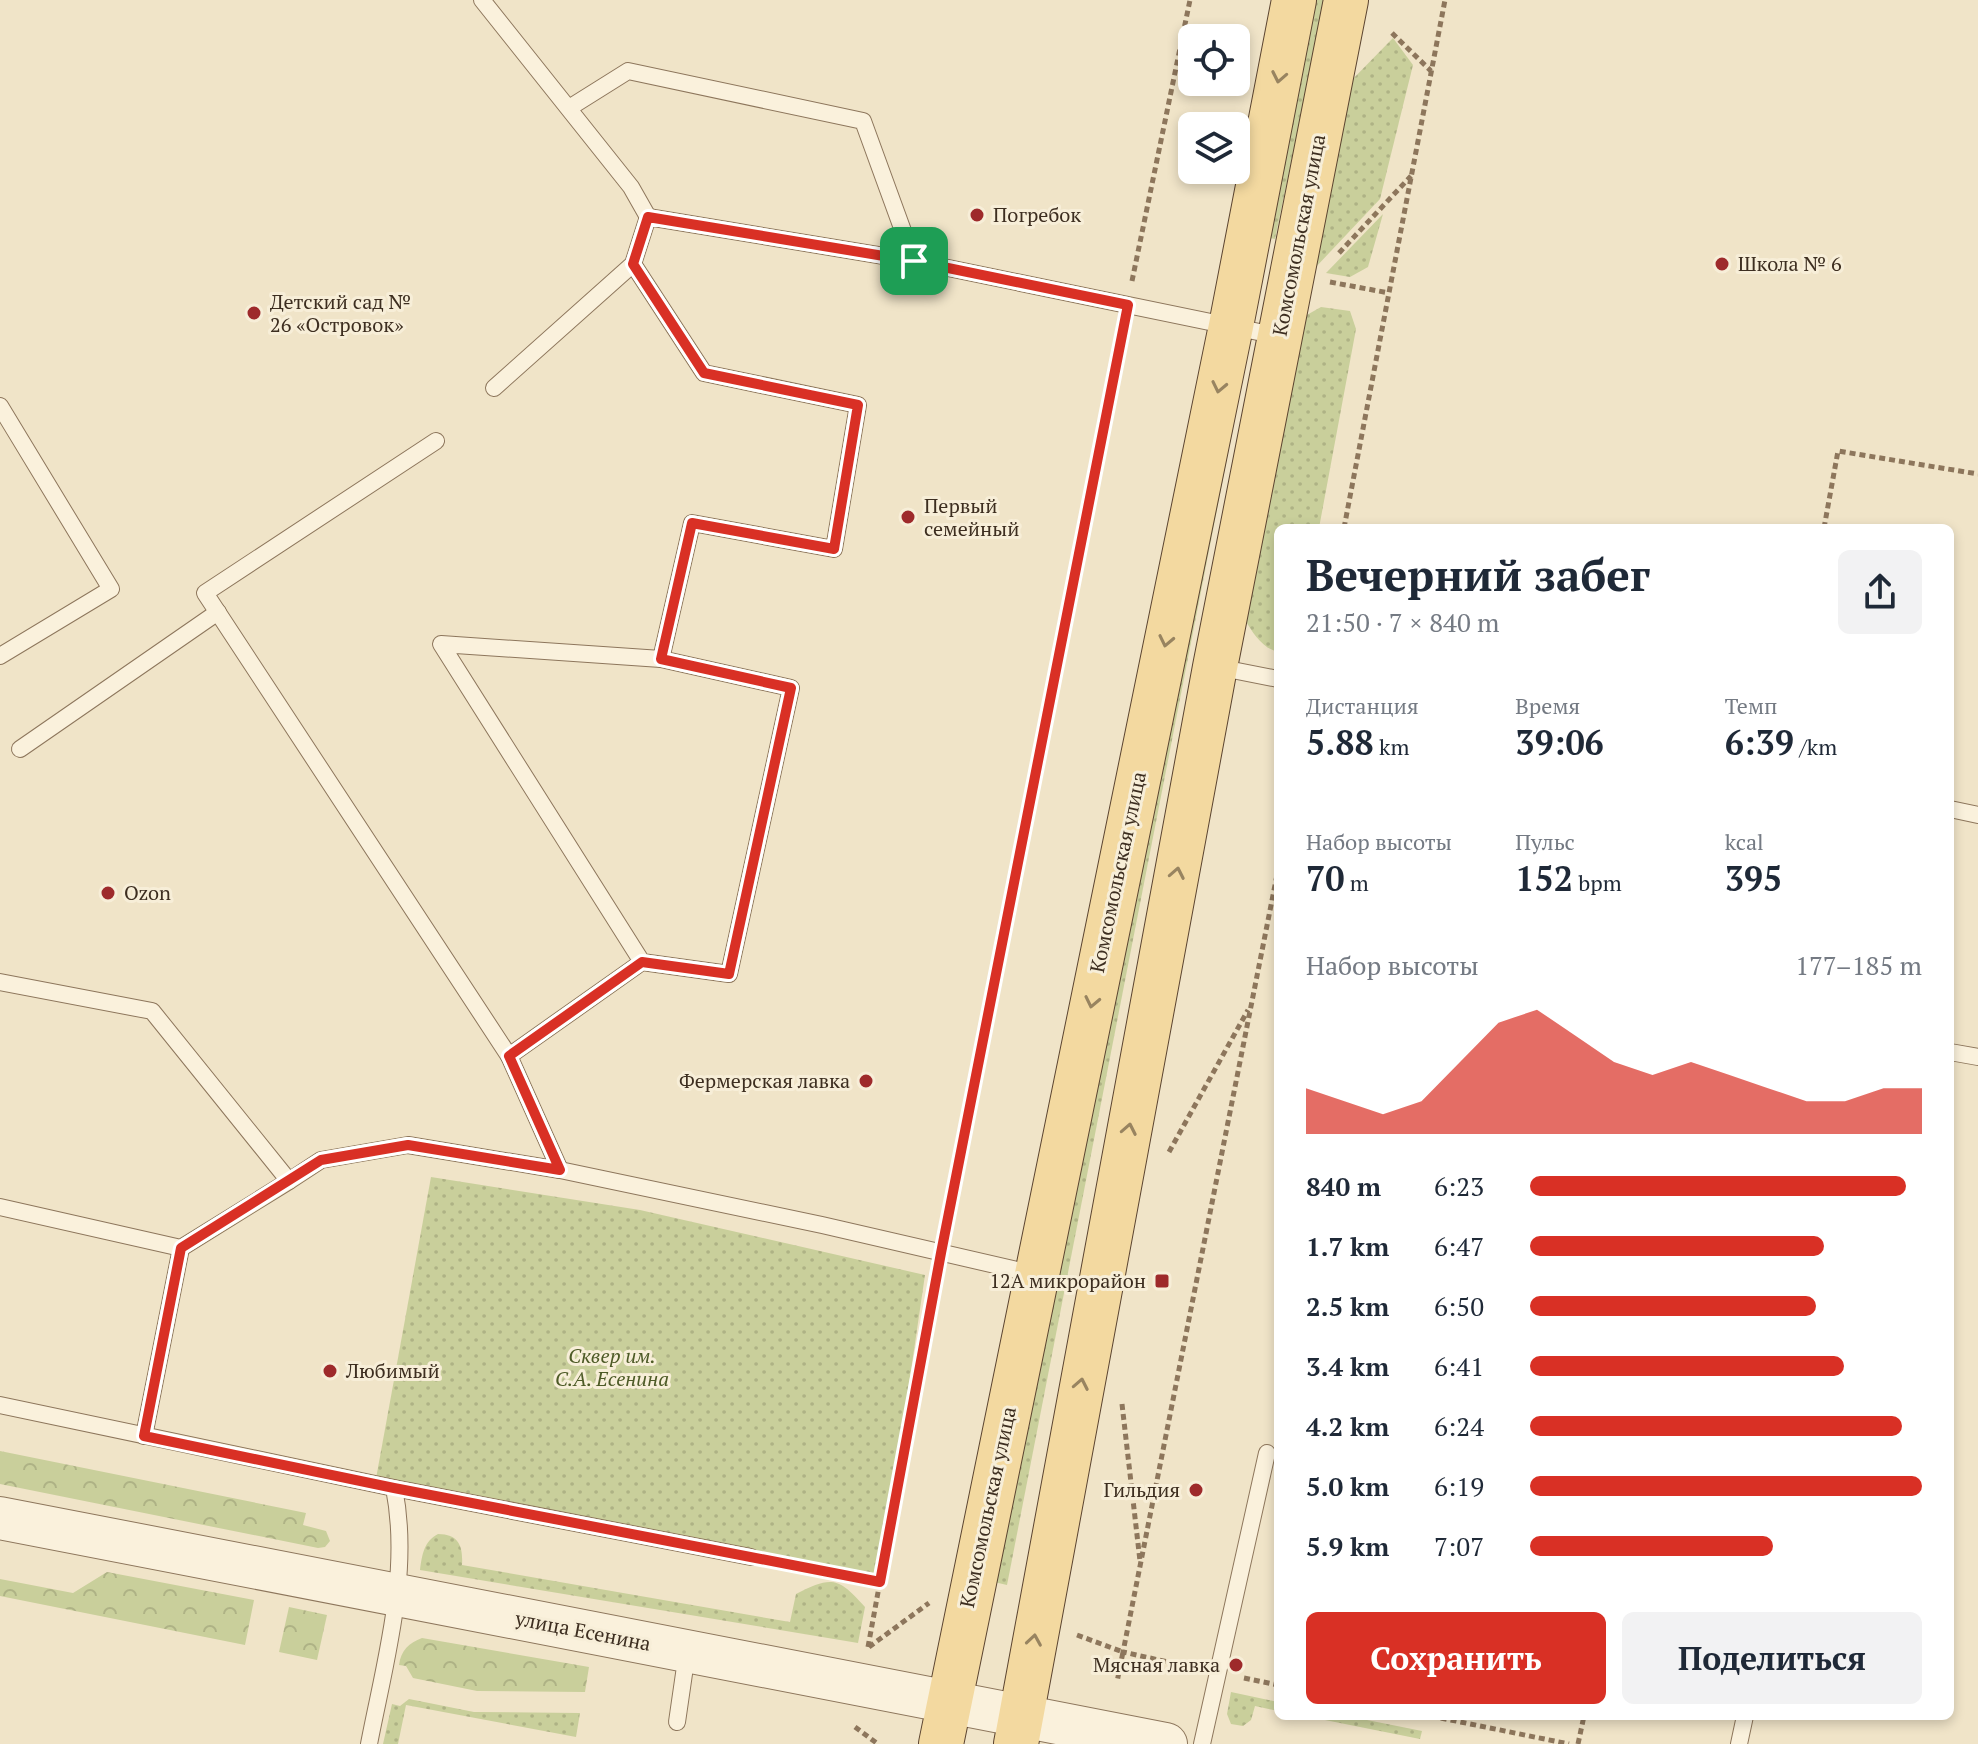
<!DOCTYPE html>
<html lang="ru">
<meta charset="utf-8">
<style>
body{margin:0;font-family:"PT Serif",serif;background:#f2f2f3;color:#1f2937;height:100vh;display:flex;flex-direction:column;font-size:30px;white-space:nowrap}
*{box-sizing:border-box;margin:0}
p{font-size:26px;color:#747a83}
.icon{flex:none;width:44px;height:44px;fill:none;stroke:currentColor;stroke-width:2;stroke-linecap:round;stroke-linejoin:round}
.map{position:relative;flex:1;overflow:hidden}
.side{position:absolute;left:1274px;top:524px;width:680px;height:1196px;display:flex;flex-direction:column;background:#fff;border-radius:12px;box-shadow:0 4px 12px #0003}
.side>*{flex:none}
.tools{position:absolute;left:1178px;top:24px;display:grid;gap:16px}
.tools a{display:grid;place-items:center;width:72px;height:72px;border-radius:12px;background:#fff;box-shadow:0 4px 12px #0003;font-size:40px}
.pin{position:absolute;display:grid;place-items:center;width:68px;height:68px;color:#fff;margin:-34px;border-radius:16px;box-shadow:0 4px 12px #0006}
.round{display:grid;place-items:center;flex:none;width:84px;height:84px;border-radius:12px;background:#f2f2f3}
.head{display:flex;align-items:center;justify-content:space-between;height:136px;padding:0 32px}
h1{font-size:44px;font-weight:700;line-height:60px}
.figures{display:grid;grid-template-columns:repeat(3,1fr);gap:12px;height:136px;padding:8px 32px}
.figures div{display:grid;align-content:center}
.figures b{font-size:34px;font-weight:700}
.figures small{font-size:22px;font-weight:400}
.figures p{font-size:22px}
.chart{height:224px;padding:16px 32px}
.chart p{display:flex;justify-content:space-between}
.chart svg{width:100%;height:144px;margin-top:8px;fill:#d93025;opacity:.7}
.button{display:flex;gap:16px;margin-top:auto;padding:16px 32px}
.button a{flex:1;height:92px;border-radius:12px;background:#d93025;color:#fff;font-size:32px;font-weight:700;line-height:92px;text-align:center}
.button a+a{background:#f2f2f3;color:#1f2937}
ul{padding:0 32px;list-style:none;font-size:26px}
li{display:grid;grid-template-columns:128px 96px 1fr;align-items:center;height:60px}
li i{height:20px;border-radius:10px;background:#d93025}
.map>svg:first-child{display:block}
.grass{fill:url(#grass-dots)}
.forest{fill:url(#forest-crowns)}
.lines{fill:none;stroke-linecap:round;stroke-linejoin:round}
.service-casing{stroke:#8d765c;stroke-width:18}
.tertiary-casing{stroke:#8d765c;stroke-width:44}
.primary-casing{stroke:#5b4430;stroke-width:46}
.path{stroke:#8d765c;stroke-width:5;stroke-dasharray:6 4;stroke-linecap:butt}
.service{stroke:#faf1dc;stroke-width:16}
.tertiary{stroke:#faf1dc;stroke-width:42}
.primary{stroke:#f3d9a0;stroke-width:44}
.oneway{stroke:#988460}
.route-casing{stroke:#fff;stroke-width:16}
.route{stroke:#d93025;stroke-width:10}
.poi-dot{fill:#9e2a2b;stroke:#f7eed8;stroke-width:3}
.labels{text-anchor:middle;stroke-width:6;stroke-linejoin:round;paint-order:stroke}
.poi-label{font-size:20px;fill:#3d2e20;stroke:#f7eed8;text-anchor:start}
.street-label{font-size:20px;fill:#3d2e20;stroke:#f7eed8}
.park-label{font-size:20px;font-style:italic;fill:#4d5a26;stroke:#f7eed8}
</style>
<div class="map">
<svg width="1978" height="1744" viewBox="0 0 1978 1744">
<defs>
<pattern id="grass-dots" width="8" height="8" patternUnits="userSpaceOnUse" patternTransform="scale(2)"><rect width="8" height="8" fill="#c9cf9b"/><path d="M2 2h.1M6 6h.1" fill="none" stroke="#aeb285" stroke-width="1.8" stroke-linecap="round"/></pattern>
<pattern id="forest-crowns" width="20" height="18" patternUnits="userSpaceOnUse" patternTransform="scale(2)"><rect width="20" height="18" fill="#c9cf9b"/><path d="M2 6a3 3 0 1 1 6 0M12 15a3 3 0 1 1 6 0" fill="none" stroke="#aeb285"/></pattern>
</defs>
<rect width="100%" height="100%" fill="#f0e4c8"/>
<!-- grass -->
<g class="grass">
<polygon points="1314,0 1325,0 1275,239 1264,237"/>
<polygon points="1393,38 1413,65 1380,199 1314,269 1346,86"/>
<polygon points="1383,214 1368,267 1350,277 1326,273"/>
<path d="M 1321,307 L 1350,311 L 1356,329 L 1319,528 L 1278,528 L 1278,652 C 1262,648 1253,633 1245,620 L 1305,316 Z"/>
<polygon points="1234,358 1246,361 1007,1585 994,1582"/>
<polygon points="431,1177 640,1210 925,1275 880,1582 375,1484"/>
<path d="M 438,1534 C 460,1534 463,1548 462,1565 L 790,1622 L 796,1594 C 832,1576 838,1577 865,1607 L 858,1643 L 420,1570 C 422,1555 424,1541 438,1534 Z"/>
<polygon points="1231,1692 1278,1702 1278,1711 1255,1706 1251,1720 1243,1726 1231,1724 1227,1714"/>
<polygon points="409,1699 474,1712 580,1713 576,1737 406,1705 398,1744 383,1744 392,1704 400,1706"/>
<polygon points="1305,1716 1347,1716 1422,1731 1420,1739"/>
</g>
<!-- forest -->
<g class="forest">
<polygon points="0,1451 306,1513 303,1525 326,1531 330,1541 325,1547 318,1548 0,1484"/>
<polygon points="107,1572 254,1600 245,1645 0,1596 0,1579 73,1593"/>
<polygon points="289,1607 327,1615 317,1660 279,1652"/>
<path d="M 422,1638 L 589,1667 L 585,1692 L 477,1691 L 413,1678 L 406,1666 L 399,1665 C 401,1650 409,1643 422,1638 Z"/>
</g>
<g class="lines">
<defs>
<g id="service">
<polyline points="482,0 631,187 648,217"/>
<polyline points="569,108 628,71 863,121 914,261"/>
<polyline points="633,264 704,373 858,405 834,549 692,523 661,659"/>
<polyline points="494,388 633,264 648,217 914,261 1278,336"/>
<polyline points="0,406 111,589 0,656"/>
<polyline points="436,441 205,593 509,1056"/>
<polyline points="1217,667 1278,679"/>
<polyline points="20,749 218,612"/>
<polyline points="1950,809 1978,815"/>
<polyline points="0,982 152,1011 289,1181 181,1248 0,1207"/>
<polyline points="1950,1052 1978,1057"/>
<polyline points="560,1170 509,1056 642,962 729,974 791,688 661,659 441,644 642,962"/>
<polyline points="289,1181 321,1160 408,1145 560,1170 822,1225 1034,1274"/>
<path d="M 0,1405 L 394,1488 C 411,1572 385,1661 369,1744"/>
<polyline points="144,1436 181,1248"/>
<polyline points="394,1488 751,1557"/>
<polyline points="677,1722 687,1653"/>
<polyline points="1202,1744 1267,1453"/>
<polyline points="1739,1744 1745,1716"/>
</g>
<polyline id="tertiary" points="0,1518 1166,1744"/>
<g id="primary">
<polyline points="941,1744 1231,326 1294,0"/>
<polyline points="1016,1744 1215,667 1346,0"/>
</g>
</defs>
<!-- service casing -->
<use href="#service" class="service-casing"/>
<!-- tertiary casing -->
<use href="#tertiary" class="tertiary-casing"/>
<!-- primary casing -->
<use href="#primary" class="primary-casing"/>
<!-- path -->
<g class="path">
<polyline points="1392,33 1431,71"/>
<polyline points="1339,253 1411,176"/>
<polyline points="1132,281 1190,0"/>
<polyline points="1330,282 1389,293"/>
<polyline points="1344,528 1445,0"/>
<polyline points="1824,528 1838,451 1978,474"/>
<polyline points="1169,1152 1248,1010"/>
<polyline points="946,1227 1123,330"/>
<polyline points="1122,1404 1140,1561"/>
<polyline points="775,1562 880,1582"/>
<polyline points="1077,1635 1123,1652 1117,1682"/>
<polyline points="868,1647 936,1276"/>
<polyline points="869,1647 929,1603"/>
<polyline points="1195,1668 1123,1652 1278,870"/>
<polyline points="1244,1678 1278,1685"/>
<polyline points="1431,1716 1569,1744"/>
<polyline points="855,1727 878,1744"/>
<polyline points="1578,1744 1584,1716"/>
</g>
<!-- service -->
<use href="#service" class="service"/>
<!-- tertiary -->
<use href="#tertiary" class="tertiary"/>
<!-- primary -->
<use href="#primary" class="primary"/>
</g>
<!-- one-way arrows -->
<defs><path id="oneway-chevron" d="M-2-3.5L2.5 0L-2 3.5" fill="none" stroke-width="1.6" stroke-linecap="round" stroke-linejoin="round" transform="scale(2)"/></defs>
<g class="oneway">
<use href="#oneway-chevron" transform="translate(1279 77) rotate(101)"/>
<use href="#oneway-chevron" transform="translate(1219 387) rotate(102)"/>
<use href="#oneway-chevron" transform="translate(1166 641) rotate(102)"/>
<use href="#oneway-chevron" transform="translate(1177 873) rotate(-79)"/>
<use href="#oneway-chevron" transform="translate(1092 1002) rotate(102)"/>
<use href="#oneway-chevron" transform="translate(1129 1129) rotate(-79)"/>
<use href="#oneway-chevron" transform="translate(1081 1384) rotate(-79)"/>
<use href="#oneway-chevron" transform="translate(1034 1640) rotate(-81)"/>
</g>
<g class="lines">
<defs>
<polygon id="route" points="648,217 914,261 1128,305 941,1253 880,1582 394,1488 144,1436 181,1248 321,1160 408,1145 560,1170 509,1056 642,962 729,974 791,688 661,659 692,523 834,549 858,405 704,373 633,264"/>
</defs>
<!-- route casing -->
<use href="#route" class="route-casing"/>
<!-- route -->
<use href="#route" class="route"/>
</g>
<!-- markers -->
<g class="poi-dot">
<circle cx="977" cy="215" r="8"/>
<circle cx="1722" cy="264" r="8"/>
<circle cx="254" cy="313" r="8"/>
<circle cx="908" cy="517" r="8"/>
<circle cx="108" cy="893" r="8"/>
<circle cx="866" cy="1081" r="8"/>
<rect x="1154" y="1273" width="16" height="16" rx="4"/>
<circle cx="330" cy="1371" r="8"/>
<circle cx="1196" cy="1490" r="8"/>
<circle cx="1236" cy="1665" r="8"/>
</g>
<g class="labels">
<!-- poi labels -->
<g class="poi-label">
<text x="993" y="222">Погребок</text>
<text x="1738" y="271">Школа № 6</text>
<text x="270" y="309">Детский сад №<tspan x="270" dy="23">26 «Островок»</tspan></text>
<text x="924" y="513">Первый<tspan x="924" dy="23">семейный</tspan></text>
<text x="124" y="900">Ozon</text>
<text x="850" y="1088" text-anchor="end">Фермерская лавка</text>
<text x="1146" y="1288" text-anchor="end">12А микрорайон</text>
<text x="346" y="1378">Любимый</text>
<text x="1180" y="1497" text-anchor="end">Гильдия</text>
<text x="1220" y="1672" text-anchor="end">Мясная лавка</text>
</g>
<!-- street labels -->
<g class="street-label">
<text transform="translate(1299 235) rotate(-79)" y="7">Комсомольская улица</text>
<text transform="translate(1118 872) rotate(-78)" y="7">Комсомольская улица</text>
<text transform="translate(988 1507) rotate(-78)" y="7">Комсомольская улица</text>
<text transform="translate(583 1631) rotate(11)" y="7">улица Есенина</text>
</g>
<!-- park labels -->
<g class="park-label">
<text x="612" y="1363">Сквер им.<tspan x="612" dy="23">С.А. Есенина</tspan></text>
</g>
</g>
</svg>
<div class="tools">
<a><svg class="icon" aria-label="locate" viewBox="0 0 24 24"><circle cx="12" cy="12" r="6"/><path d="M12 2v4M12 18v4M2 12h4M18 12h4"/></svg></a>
<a><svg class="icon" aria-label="layers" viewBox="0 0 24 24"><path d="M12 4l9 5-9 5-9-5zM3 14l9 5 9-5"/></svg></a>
</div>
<div class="pin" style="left:914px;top:261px;background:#1e9e55"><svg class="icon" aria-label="arrive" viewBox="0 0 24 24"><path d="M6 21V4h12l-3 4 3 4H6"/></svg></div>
<section class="side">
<div class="head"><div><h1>Вечерний забег</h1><p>21:50 · 7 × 840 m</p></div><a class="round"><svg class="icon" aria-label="share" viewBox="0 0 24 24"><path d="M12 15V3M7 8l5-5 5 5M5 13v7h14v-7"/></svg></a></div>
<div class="figures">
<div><p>Дистанция</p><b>5.88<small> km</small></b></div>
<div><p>Время</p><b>39:06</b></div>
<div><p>Темп</p><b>6:39<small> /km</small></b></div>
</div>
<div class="figures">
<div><p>Набор высоты</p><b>70<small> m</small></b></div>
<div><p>Пульс</p><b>152<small> bpm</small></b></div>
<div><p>kcal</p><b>395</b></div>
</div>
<div class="chart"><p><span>Набор высоты</span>177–185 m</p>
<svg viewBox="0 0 160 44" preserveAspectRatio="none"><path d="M0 44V30L10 34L20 38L30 34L40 22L50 10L60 6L70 14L80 22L90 26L100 22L110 26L120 30L130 34L140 34L150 30L160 30V44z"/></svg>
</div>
<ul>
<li><b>840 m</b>6:23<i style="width:96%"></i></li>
<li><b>1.7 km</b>6:47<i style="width:75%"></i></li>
<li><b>2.5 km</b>6:50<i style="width:73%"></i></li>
<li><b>3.4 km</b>6:41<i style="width:80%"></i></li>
<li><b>4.2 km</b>6:24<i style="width:95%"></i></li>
<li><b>5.0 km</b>6:19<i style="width:100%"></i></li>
<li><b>5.9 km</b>7:07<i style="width:62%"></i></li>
</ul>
<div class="button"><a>Сохранить</a><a>Поделиться</a></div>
</section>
</div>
